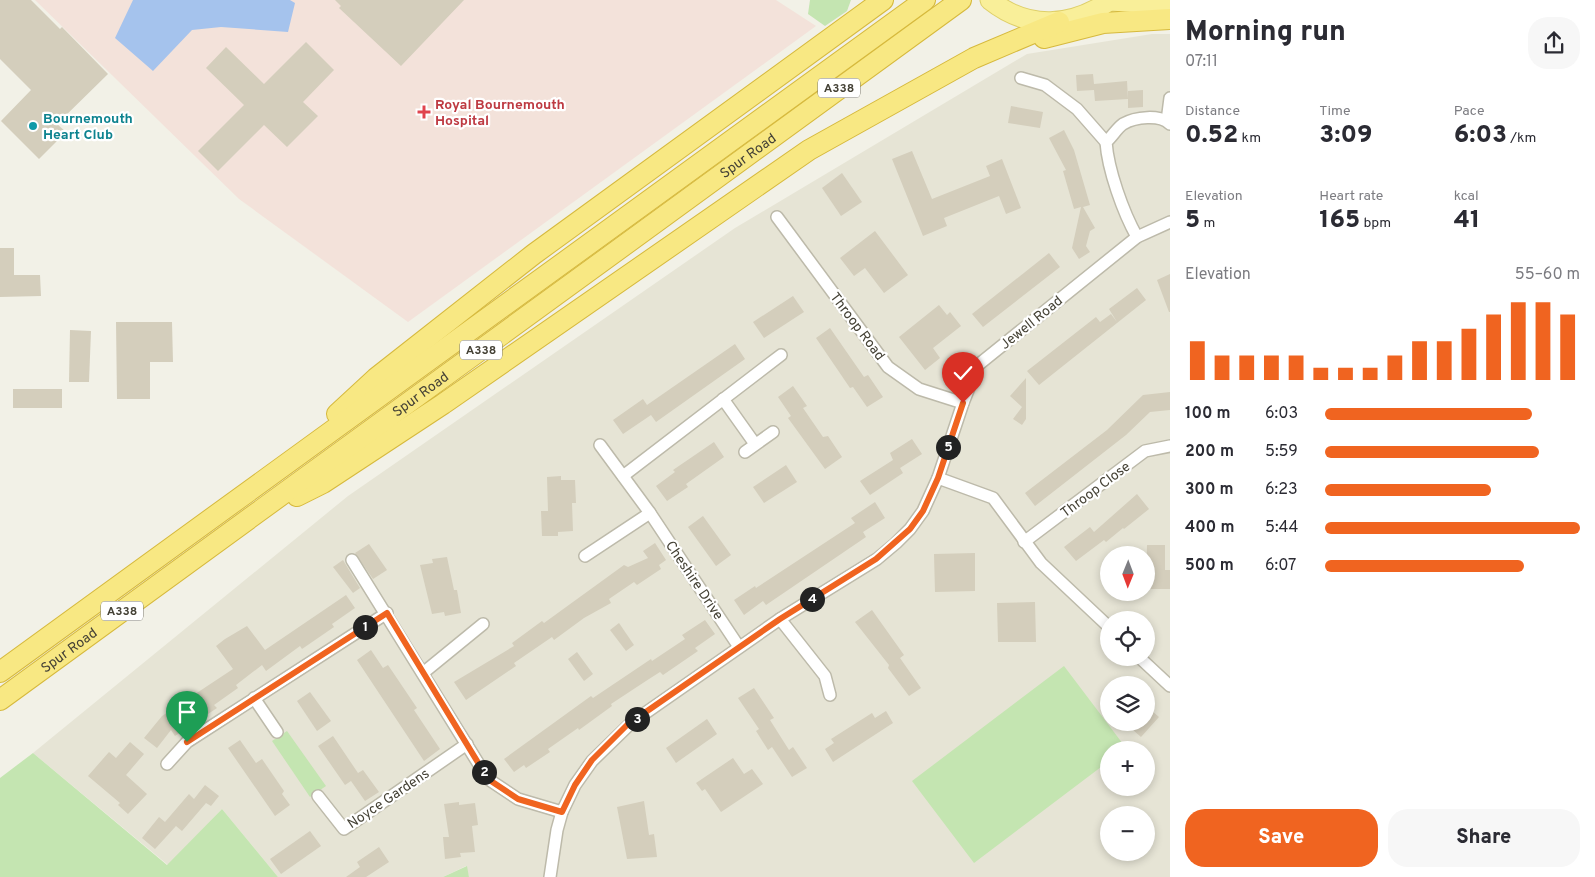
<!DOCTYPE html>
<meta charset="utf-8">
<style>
body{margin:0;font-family:Overpass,sans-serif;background:#f7f7f7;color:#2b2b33;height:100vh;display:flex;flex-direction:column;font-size:19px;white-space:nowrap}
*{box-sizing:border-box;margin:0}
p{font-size:16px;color:#7c7c81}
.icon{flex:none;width:28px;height:28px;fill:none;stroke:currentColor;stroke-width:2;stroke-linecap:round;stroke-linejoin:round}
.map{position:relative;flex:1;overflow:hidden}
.sheet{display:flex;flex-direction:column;background:#fff;width:425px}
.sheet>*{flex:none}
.needle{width:32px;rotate:181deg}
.buttons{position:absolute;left:1100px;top:546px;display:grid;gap:10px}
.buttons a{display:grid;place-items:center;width:55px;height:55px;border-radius:50%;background:#fff;box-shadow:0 2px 8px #0003;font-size:25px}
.pin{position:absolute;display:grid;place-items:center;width:42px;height:42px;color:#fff;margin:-51px -21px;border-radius:50% 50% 50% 0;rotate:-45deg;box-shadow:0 0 5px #0007}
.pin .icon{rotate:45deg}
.km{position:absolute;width:25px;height:25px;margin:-12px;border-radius:50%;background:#222;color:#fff;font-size:14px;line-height:25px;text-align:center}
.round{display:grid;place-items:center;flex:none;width:52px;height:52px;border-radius:20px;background:#f7f7f7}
.head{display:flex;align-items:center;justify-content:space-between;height:85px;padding:0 15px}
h1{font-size:28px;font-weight:800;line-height:38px}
.figures{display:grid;grid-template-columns:repeat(3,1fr);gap:8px;height:85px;padding:5px 15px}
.figures div{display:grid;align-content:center}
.figures b{font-size:25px;font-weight:800}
.figures small{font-size:14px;font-weight:400}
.figures p{font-size:14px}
.chart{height:140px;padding:10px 15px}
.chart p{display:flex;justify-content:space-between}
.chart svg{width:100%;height:90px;margin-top:5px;stroke:#f06420;stroke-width:6}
.action{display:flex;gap:10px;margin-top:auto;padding:10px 15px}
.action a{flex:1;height:58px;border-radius:20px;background:#f06420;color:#fff;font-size:20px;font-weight:800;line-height:58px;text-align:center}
.action a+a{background:#f7f7f7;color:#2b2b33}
ul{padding:0 15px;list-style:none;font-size:16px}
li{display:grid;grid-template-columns:80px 60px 1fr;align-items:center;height:38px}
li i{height:12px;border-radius:6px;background:#f06420}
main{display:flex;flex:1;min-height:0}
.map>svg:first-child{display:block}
.residential{fill:#e6e4d5;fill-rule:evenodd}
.medical{fill:#f3e2da}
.green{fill:#c4e5b1}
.water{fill:#a5c3ed}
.building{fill:#d4cebc}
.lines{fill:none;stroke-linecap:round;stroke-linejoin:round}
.minor-casing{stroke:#bdbaaa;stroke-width:14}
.primary-casing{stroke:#decf69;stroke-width:21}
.trunk-casing{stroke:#d6b93d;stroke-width:22}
.minor{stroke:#fff;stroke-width:11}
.primary{stroke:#f9ef99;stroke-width:19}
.trunk{stroke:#f8e883;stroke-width:20}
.route-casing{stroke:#fff;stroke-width:10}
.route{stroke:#f06420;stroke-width:6}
.health-dot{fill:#e0444e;stroke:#fff;stroke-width:2}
.culture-dot{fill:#0f9aa8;stroke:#fff;stroke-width:2}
.labels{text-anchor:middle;stroke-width:4.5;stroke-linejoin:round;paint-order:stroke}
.shield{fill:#fff;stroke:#7d7b72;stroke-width:1}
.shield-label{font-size:12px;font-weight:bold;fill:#454236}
.health-label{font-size:14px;font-weight:bold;fill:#be3a42;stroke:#fff;text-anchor:start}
.culture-label{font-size:14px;font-weight:bold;fill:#0d838f;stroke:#fff;text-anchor:start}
.street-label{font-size:14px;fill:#454236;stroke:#fff}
</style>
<main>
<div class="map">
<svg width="1170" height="877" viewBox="0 0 1170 877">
<rect width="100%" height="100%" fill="#f2f1e7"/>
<!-- residential -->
<path class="residential" d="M 1152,34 L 1170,34 L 1170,877 L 469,877 L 466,866 L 443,877 L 278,877 L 222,809 L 168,865 L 33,753 L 348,496 L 735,228 L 1027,54 ZM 1109,555 L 1146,555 L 1146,592 L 1109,592 ZM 1109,620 L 1146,620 L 1146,658 L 1109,658 ZM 1109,685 L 1146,685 L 1146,722 L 1109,722 ZM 1109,750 L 1146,750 L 1146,788 L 1109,788 ZM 1109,815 L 1146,815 L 1146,852 L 1109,852 Z"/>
<!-- medical -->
<polygon class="medical" points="35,0 776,0 816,26 408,322 239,199"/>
<!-- green -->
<g class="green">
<polygon points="810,0 851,0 847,11 825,26 808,14"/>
<polygon points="1064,666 1126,748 1109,750 1109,761 974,863 912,781"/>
<polygon points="287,731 326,786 310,797 272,741"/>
<polygon points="33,753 167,865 222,809 278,877 0,877 0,778"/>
<polygon points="467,866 469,877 443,877"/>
</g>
<!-- water -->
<polygon class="water" points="133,0 290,0 295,3 288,32 221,27 192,30 153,71 115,38"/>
<!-- building -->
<g class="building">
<polygon points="0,0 31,0 60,29 62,27 108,74 57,124 66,132 39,159 1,121 31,90 0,59"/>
<polygon points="335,0 464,0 401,66 339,8 341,6"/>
<polygon points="306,42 334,70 303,102 318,116 287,147 264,125 218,171 198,151 244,105 206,68 226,47 264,84"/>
<polygon points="1093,74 1094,84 1127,81 1128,99 1095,101 1094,90 1077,91 1076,75"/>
<polygon points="1143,90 1143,107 1128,108 1128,91"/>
<polygon points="1011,106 1043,112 1040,128 1008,123"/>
<polygon points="1064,130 1074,150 1090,205 1083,207 1095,228 1090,231 1086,246 1090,252 1079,259 1072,248 1081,207 1074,209 1063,171 1066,170 1049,138"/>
<polygon points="912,151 932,199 990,176 986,166 1002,159 1021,208 1006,214 999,196 944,218 947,226 923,236 892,159"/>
<polygon points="842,173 862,202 841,216 822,188"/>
<polygon points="875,231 908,275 884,293 865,268 854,276 840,258"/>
<polygon points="0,248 14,248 14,275 40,275 41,296 0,297"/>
<polygon points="1049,253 1060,267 983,327 972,314"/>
<polygon points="1170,274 1170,312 1169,312 1157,280"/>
<polygon points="1137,288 1146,300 1039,385 1027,371 1096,317 1100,322 1111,314 1117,322 1109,309"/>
<polygon points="793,296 804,312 764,338 753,322"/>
<polygon points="939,305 947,315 950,312 961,326 933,348 940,358 925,370 899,337"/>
<polygon points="116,322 172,322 173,362 150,362 150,399 117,399"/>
<polygon points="830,328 864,377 868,375 883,397 867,407 853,387 850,388 816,338"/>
<polygon points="70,330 91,331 89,382 69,382"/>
<polygon points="735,344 745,359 656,422 651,415 623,434 613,420 643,399 647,405"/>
<polygon points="1026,378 1026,419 1022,425 1013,419 1022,407 1010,396"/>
<polygon points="793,386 807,406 803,408 823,437 828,436 842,457 825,469 788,418 791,416 778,397"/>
<rect x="13" y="389" width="49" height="19"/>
<polygon points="1170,392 1170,410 1150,412 1126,435 1035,506 1025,493 1107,430 1143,395"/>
<polygon points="912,439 922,454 900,468 903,473 870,495 860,481 893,460 890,453"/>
<polygon points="714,442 724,457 686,484 688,487 667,501 656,486 675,472 673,470"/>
<polygon points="786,465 797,482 764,503 753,487"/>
<polygon points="561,476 561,480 575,480 576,503 572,503 573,531 558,532 558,536 542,536 541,511 548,511 547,477"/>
<polygon points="1137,494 1149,509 1124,529 1123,528 1106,542 1104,540 1076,561 1064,547 1090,527 1094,532"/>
<polygon points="875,502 885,518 863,532 866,537 766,605 763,601 744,615 734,600 755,586 756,588 855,523 851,518"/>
<polygon points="703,516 731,555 716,566 688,527"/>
<polygon points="655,543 666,560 659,565 661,569 637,585 634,582 609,599 611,603 584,618 554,640 552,637 514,663 516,666 466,700 454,682 514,646 512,643 542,621 544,623 624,565 628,567 648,558 643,551"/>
<polygon points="369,544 387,570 373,579 355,553"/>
<polygon points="1147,545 1165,545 1165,570 1170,570 1170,589 1146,589"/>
<polygon points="975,553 975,591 935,592 934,554"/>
<polygon points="447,557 454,590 457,590 461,613 445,616 444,612 432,614 420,565 433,563 432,559"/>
<polygon points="343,560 360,588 353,593 333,567"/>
<polygon points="346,595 355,608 332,624 334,627 302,649 300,646 266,671 262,665 236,685 238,688 214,705 217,708 175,736 171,730 157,748 144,738 162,716 233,669 216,646 225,639 247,626 265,650"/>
<polygon points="1035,602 1036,642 998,642 997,603"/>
<polygon points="872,610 904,655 900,658 921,688 909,696 888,668 889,665 855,622"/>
<polygon points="705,620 715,634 695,648 698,651 663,675 660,672 649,679 611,704 612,706 579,730 578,728 548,749 550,752 526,768 524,765 514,772 504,759 591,696 593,698 651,659 652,661 685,639 682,635"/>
<polygon points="619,623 634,645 626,651 610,630"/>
<polygon points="371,650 383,668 388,665 417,708 414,710 440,749 424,761 357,660"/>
<polygon points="577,652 593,674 584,681 568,659"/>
<polygon points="754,688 774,718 770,720 789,750 793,747 807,768 792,777 772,747 768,750 756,731 759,729 738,698"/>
<polygon points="310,692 331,721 317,731 297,701"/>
<polygon points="1146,706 1159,717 1141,737 1124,722 1146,722"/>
<polygon points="886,711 893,723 833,762 825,749 834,743 831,739 872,713 875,718"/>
<polygon points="707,719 717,734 676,763 666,748"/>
<polygon points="333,736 358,773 363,770 379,792 365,801 351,781 345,785 318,746"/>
<polygon points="240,740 256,763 262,759 284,791 282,794 290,805 275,816 228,748"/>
<polygon points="130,742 144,754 126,775 147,794 128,814 118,805 120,803 88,776 109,752 116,758"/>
<polygon points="733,758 744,774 752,769 763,784 721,812 705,789 702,791 696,783"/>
<polygon points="205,785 219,796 211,806 206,803 182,831 176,826 155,849 142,838 159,817 165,822 189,794 194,799"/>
<polygon points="644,801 649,835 654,834 657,857 627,859 617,807"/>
<polygon points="459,802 459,805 475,803 478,825 472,826 475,852 460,853 461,857 445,859 443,837 449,837 444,804"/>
<polygon points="310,831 321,846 281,874 270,859"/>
<polygon points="379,847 389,862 366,877 346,877 360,867 357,862"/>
</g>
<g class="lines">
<defs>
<g id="minor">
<polyline points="1021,78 1045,85 1077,109 1106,142"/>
<polyline points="1167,121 1170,98"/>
<polyline points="777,217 888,367 919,389 963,403"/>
<path d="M 1137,237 C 1123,212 1108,170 1106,142 C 1112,137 1117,128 1123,124 C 1135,117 1160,114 1170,124"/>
<polyline points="723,399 755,444"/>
<polyline points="600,445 650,513 739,647"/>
<polyline points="745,452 773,432"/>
<polyline points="623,476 781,355"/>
<polyline points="938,478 993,498 1041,563 1109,627"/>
<polyline points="1024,542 1145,451 1170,446"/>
<polyline points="585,556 650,513"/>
<polyline points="352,560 488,779 518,799 562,812"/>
<polyline points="780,619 825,676 830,695"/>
<polyline points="1140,658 1170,686"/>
<polyline points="423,673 483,624"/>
<polyline points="254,698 277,732"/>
<polyline points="167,764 187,742 387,613"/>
<polyline points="318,796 344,829 467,744"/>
<polyline points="550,877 557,830 562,812 575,785 592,761 631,723 780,619 877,559 896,543 910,529 923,511 938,478 963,403 978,365 1137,237 1170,222"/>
</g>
<g id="primary">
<path d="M 990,0 C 1029,31 1072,27 1111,0"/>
<polyline points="1111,1 1170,5"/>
</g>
<g id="trunk">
<polyline points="1044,38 1103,23 1170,19"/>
<polyline points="337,414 376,378 534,254 883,0"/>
<polyline points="297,496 323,483 443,404 809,150 974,58 1059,22"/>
<polyline points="0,672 925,0"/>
<path id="s1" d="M 0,700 L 961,0"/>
</g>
</defs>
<!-- minor casing -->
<use href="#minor" class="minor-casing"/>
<!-- primary casing -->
<use href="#primary" class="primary-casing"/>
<!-- trunk casing -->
<use href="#trunk" class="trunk-casing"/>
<!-- minor -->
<use href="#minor" class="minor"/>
<!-- primary -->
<use href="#primary" class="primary"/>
<!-- trunk -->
<use href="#trunk" class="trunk"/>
</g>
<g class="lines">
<defs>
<polyline id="route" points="187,742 387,613 488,779 518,799 562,812 575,785 592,760 627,725 780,619 876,559 910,529 923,511 938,478 963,403"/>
</defs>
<!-- route casing -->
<use href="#route" class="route-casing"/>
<!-- route -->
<use href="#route" class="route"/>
</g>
<!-- markers -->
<path class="health-dot" d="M421.5 104.5h5v5h5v5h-5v5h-5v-5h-5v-5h5z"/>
<circle class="culture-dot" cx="33" cy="126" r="5"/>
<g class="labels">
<!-- shield labels -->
<g class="shield">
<rect x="818" y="78.5" width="42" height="19" rx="4"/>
<rect x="460" y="340.5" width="42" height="19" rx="4"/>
<rect x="101" y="601.5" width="42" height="19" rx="4"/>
</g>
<g class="shield-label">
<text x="839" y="92">A338</text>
<text x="481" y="354">A338</text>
<text x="122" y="615">A338</text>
</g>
<!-- health labels -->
<g class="health-label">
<text x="435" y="109">Royal Bournemouth<tspan x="435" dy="16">Hospital</tspan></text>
</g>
<!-- culture labels -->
<g class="culture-label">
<text x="43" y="123">Bournemouth<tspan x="43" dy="16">Heart Club</tspan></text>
</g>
<!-- street labels -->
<g class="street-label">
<text dy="5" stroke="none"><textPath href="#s1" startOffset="925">Spur Road</textPath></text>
<text transform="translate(1031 322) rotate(-39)" y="5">Jewell Road</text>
<text transform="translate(858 326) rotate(53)" y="5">Throop Road</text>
<text dy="5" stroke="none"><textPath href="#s1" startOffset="520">Spur Road</textPath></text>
<text transform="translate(1095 489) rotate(-37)" y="5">Throop Close</text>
<text transform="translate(695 580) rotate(56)" y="5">Cheshire Drive</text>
<text dy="5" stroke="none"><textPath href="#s1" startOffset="85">Spur Road</textPath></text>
<text transform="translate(388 798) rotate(-34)" y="5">Noyce Gardens</text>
</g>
</g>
</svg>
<div class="buttons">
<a><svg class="needle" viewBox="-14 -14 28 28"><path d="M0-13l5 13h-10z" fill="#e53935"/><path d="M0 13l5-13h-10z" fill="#7c7c81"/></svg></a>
<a><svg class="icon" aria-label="locate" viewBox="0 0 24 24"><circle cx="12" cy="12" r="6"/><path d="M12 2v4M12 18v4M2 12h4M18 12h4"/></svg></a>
<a><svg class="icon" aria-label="layers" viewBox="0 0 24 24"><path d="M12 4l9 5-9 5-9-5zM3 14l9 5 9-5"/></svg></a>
<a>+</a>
<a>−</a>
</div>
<div class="pin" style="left:187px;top:742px;background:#1e9e55"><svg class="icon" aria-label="arrive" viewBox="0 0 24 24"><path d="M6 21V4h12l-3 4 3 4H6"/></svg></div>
<div class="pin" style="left:963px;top:403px;background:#d93025"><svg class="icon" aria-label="check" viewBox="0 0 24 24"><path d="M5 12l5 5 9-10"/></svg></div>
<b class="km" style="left:365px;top:627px">1</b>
<b class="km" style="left:484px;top:772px">2</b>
<b class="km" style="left:637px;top:719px">3</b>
<b class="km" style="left:812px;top:599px">4</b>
<b class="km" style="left:948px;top:447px">5</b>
</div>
<section class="sheet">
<div class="head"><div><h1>Morning run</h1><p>07:11</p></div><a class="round"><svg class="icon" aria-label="share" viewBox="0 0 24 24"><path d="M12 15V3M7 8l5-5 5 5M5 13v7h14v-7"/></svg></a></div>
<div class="figures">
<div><p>Distance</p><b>0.52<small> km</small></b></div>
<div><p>Time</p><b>3:09</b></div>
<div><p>Pace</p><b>6:03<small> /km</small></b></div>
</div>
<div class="figures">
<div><p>Elevation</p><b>5<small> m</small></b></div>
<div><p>Heart rate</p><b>165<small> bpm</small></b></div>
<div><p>kcal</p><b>41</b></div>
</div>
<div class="chart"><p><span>Elevation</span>55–60 m</p>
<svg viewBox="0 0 160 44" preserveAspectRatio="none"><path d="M5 44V25M15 44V32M25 44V32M35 44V32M45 44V32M55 44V38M65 44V38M75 44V38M85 44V32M95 44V25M105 44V25M115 44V19M125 44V12M135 44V6M145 44V6M155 44V12"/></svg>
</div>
<ul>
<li><b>100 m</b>6:03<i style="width:81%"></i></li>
<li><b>200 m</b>5:59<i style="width:84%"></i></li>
<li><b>300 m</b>6:23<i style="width:65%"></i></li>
<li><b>400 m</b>5:44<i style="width:100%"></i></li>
<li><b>500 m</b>6:07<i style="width:78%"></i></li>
</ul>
<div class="action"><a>Save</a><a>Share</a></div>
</section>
</main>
